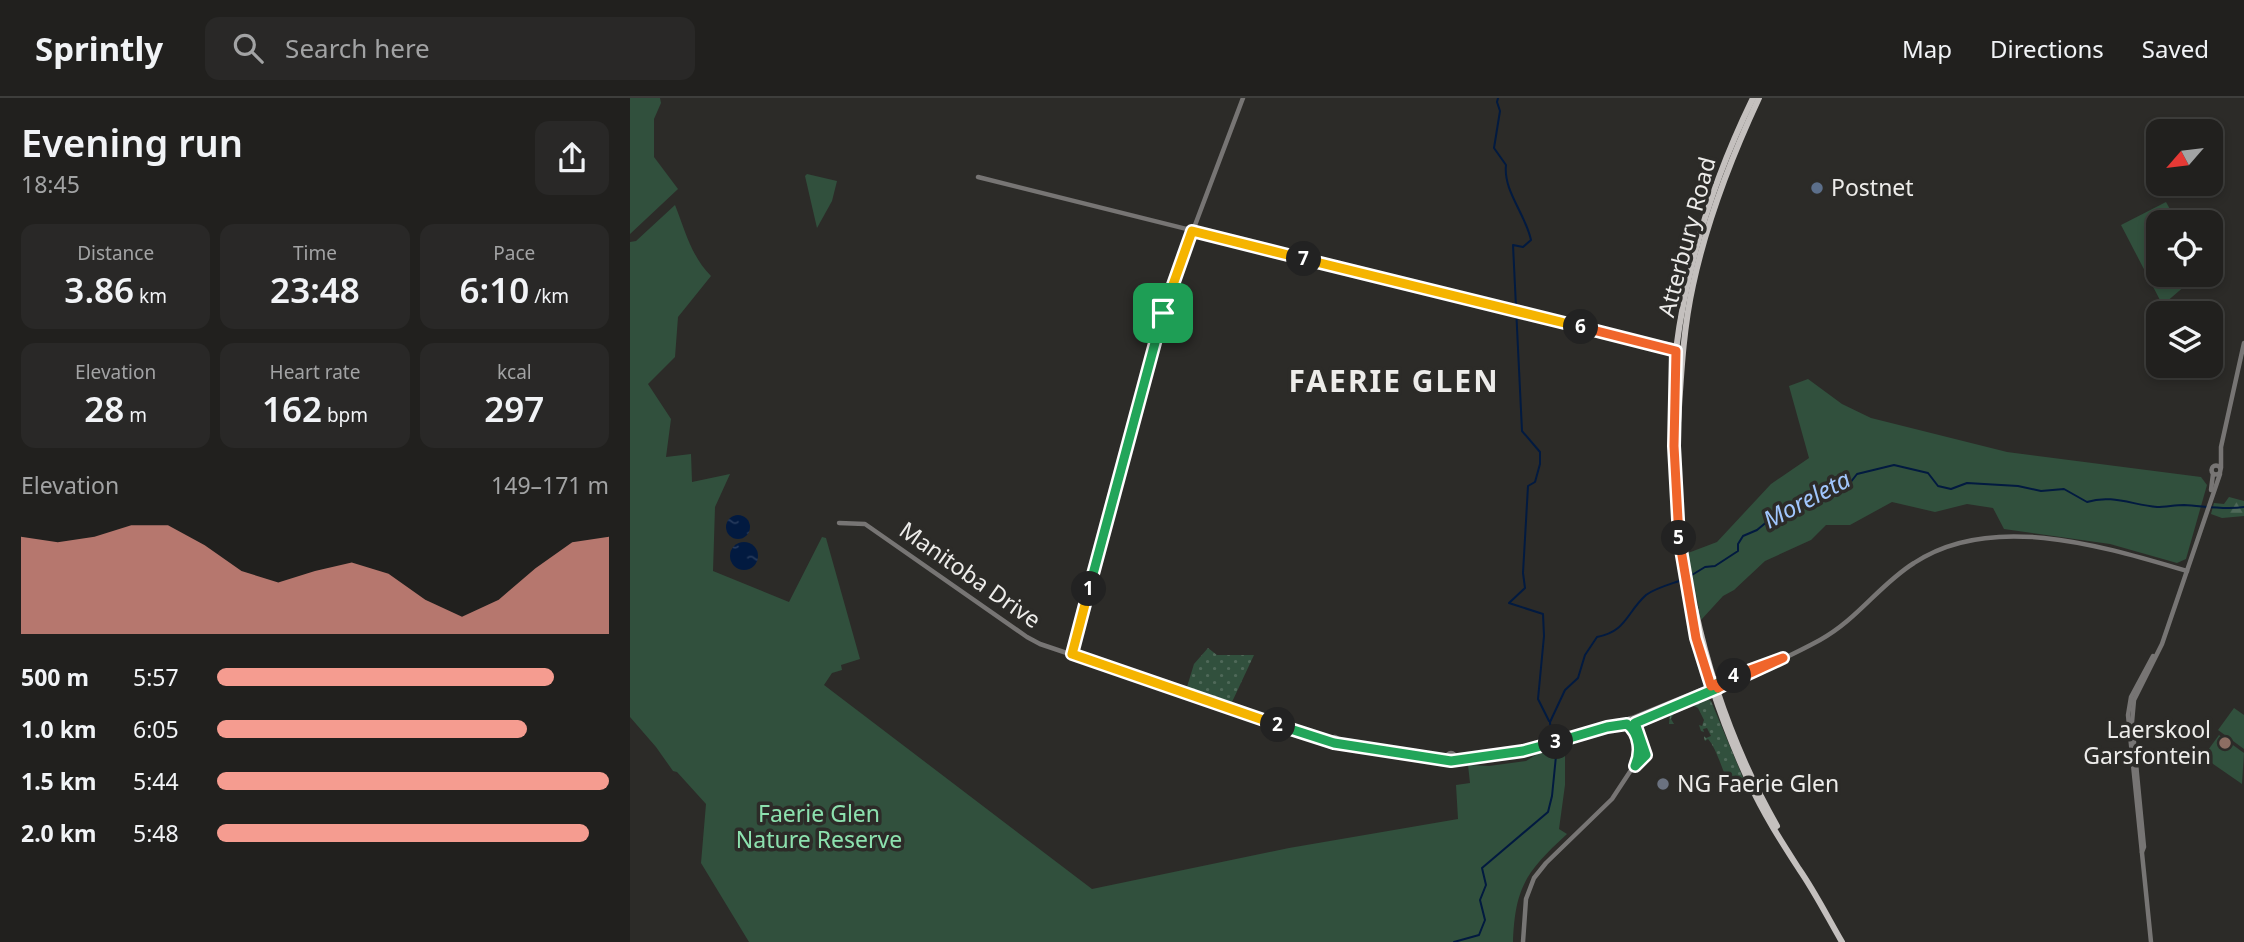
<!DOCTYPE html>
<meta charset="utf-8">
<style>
body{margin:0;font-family:"Noto Sans",sans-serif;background:#292827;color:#f1f3f6;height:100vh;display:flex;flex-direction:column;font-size:26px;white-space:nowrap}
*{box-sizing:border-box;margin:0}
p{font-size:23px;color:#a2a3a4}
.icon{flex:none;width:38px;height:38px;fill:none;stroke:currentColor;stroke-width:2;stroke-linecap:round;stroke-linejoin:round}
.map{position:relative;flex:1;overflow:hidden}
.sheet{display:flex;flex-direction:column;background:#21201e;width:630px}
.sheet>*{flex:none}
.needle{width:46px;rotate:242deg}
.buttons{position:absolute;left:1516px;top:21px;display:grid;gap:14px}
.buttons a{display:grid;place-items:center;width:77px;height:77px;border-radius:14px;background:#21201e;box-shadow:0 4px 10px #0003,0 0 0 2px #3e3e3c;font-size:35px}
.pin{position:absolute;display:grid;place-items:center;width:60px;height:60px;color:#fff;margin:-30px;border-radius:14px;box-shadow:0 4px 10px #0006}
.km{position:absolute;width:35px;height:35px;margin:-18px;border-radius:50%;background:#222;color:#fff;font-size:19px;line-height:35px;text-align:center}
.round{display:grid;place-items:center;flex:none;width:74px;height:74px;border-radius:14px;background:#292827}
.overview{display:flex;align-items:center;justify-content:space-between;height:119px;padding:0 21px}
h1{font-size:38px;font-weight:600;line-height:52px}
.figures{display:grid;grid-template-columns:repeat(3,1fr);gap:10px;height:119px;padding:7px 21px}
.figures div{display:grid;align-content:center;border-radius:14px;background:#292827;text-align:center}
.figures b{font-size:35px;font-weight:600}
.figures small{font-size:19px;font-weight:400}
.figures p{font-size:19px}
.chart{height:196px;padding:14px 21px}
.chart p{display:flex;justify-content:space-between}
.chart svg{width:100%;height:126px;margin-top:7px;fill:#f59c90;opacity:.7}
ul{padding:0 21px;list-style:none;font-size:23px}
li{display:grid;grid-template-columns:112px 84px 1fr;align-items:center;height:52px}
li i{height:18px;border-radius:9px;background:#f59c90}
header{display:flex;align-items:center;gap:42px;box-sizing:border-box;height:98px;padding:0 35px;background:#21201e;border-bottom:2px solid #3e3e3c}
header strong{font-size:33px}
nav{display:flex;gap:38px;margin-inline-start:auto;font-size:24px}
.search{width:490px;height:63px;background:#292827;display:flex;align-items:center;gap:18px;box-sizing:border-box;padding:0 24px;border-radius:14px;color:#a2a3a4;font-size:26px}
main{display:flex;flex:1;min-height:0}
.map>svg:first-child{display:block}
.grass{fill:url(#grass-dots)}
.forest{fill:url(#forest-firs)}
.park{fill:#31503d}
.water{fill:url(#water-ripples)}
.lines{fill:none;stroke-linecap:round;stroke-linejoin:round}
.stream{stroke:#021a40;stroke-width:2}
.minor{stroke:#777574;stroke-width:4.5}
.major{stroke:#c4c0be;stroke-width:6}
.split-1-casing{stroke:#fff;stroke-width:14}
.split-2-casing{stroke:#fff;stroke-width:14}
.split-3-casing{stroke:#fff;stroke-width:14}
.split-4-casing{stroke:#fff;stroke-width:14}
.split-5-casing{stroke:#fff;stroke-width:14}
.split-6-casing{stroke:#fff;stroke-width:14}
.split-7-casing{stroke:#fff;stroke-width:14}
.split-8-casing{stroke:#fff;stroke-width:14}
.split-1{stroke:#22a559;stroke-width:9}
.split-2{stroke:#f5b400;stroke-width:9}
.split-3{stroke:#22a559;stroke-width:9}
.split-4{stroke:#22a559;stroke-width:9}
.split-5{stroke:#f0652b;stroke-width:9}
.split-6{stroke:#f0652b;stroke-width:9}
.split-7{stroke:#f5b400;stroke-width:9}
.split-8{stroke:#f5b400;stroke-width:9}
.service-dot{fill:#5c6f8a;stroke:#2c2b28;stroke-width:2.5}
.education-dot{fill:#8d6e63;stroke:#2c2b28;stroke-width:2.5}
.worship-dot{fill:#6b7280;stroke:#2c2b28;stroke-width:2.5}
.labels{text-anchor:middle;stroke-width:7;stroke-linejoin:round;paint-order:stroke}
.poi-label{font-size:23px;fill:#edecea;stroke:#2c2b28;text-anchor:start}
.street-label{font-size:23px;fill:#edecea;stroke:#2c2b28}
.park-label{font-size:23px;fill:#8ce1ae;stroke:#2c2b28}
.water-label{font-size:24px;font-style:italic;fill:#a1c6fd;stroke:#2c2b28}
.district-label{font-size:30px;font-weight:bold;letter-spacing:2px;fill:#edecea;stroke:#2c2b28}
</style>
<header>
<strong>Sprintly</strong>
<div class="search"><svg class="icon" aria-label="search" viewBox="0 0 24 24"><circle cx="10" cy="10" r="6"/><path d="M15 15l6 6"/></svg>Search here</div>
<nav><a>Map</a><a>Directions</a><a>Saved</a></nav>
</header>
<main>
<section class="sheet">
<div class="overview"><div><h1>Evening run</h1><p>18:45</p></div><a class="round"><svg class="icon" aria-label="share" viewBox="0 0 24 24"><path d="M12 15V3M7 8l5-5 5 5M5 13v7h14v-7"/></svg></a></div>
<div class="figures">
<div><p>Distance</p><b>3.86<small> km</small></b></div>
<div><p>Time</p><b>23:48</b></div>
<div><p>Pace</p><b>6:10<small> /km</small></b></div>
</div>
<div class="figures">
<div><p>Elevation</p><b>28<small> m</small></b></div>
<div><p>Heart rate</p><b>162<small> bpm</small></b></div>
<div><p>kcal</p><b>297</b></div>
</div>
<div class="chart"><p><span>Elevation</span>149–171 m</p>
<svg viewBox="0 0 160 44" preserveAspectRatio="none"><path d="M0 44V10L10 12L20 10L30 6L40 6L50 13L60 22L70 26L80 22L90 19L100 23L110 32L120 38L130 32L140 21L150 12L160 10V44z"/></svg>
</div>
<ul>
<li><b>500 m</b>5:57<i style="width:86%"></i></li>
<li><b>1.0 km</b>6:05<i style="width:79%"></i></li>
<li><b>1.5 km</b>5:44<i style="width:100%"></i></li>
<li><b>2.0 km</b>5:48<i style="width:95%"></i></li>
</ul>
</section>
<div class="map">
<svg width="1614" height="844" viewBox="0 0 1614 844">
<defs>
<pattern id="grass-dots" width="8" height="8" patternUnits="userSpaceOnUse" patternTransform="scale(1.75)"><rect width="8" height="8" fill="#31503d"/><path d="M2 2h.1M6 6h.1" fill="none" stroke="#4f6959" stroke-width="1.8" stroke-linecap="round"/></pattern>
<pattern id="forest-firs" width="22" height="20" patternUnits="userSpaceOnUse" patternTransform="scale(1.75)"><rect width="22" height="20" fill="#31503d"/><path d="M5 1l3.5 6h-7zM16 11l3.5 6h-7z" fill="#4f6959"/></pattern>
<pattern id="water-ripples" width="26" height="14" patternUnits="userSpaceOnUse" patternTransform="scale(1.75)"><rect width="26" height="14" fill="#021a40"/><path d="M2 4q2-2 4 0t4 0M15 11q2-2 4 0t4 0" fill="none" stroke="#273b5c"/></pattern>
</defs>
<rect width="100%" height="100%" fill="#2c2b28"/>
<!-- grass -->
<g class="grass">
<polygon points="578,550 587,557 624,557 602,604 557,589 564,566"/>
<path d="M 1075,600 L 1081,603 L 1116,687 L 1115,693 L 1109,697 C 1096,692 1090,654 1078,641 L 1075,643 L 1074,640 L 1074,638 L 1076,640 L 1081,638 L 1077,630 L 1073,631 L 1074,634 L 1071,633 L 1069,627 L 1072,628 L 1074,622 L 1068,610 L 1060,606 L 1047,613 L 1046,615 L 1044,615 L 1041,621 L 1044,626 L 1039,626 L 1040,616 Z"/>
</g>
<!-- forest -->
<polygon class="forest" points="1599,399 1614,403 1614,418 1592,420 1581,416 1584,405 1594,406"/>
<!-- park -->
<g class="park">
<polygon points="0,0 30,0 31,5 24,21 24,59 48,91 0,136"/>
<polygon points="177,76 207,83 202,103 187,130 175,78"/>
<polygon points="1536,104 1547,124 1528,124 1528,177 1563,177 1556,187 1535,205 1531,204 1491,127"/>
<path d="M 45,107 C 55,132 61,158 81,178 L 48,219 L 45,259 L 18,286 L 41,321 L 36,359 L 61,356 L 62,384 L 100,376 L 85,409 L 83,473 L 159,504 L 192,439 L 196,440 L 230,561 L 211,567 L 212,572 L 202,575 L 194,587 L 462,791 L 659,750 L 828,721 L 826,687 L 840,685 L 838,667 L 859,668 L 896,663 L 917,650 L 935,644 L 935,687 L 929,731 L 937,736 C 897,773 885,788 883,844 L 119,844 L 71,765 L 76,706 L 47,674 L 43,673 L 26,649 L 0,619 L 0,144 L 6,143 Z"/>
<polygon points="1178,281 1212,306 1241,320 1377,354 1571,379 1577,387 1556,461 1547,465 1480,446 1374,431 1363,410 1337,406 1305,414 1262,404 1220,427 1196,427 1181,442 1135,463 1104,492 1093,498 1071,522 1058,455 1087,444 1141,386 1179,360 1159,288"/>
<polygon points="1604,610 1614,617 1614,651 1588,632"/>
<polygon points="1589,637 1614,655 1612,686 1573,659"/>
</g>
<!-- water -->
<g class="water">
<circle cx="108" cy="429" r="12"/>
<circle cx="114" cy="458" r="14"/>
</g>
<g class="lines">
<!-- stream -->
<g class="stream">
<path d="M 868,0 L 867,4 L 870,13 L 864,50 L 876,67 C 873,93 896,117 901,142 L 893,149 L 883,147 L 892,333 L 910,354 L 910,366 L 905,384 L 898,388 L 893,475 L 895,490 L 879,505 L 913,516 L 914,538 L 908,601 L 919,623"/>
<path d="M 1057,480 L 1075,469 L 1085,468 L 1108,453 L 1108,446 L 1113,438 L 1127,432 L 1150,413 L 1171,407 L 1220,385 L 1227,376 L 1264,367 L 1298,375 L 1308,388 L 1321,391 L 1337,385 L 1388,388 L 1411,393 L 1434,391 L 1457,404 C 1481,396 1503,407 1527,409 C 1536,409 1545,407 1554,407 C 1574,408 1594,412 1614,409"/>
<path d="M 824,844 L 849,837 L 855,822 L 850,802 L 856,787 L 852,770 L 918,714 L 922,698 L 926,658 L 922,649 L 920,624 L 935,592 L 948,580 L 955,557 L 967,539 C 997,533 996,515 1016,497 C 1025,490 1041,486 1052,482"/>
</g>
<!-- minor -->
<g class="minor">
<polyline points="348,79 1046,253"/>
<polyline points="999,239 1047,248"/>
<circle cx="1586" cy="372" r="4.5"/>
<polyline points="1591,370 1591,349 1614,245"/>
<polyline points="1581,392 1583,376"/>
<polyline points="209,425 235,426 397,539 410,546 704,645 818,662"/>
<polyline points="442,556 539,196 613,0"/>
<circle cx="1001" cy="624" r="4"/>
<polyline points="1002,620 1139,564"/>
<path d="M 1005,625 C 1020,616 1038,612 1054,605 C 1100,585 1146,566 1190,542 C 1228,521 1249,487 1284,465 C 1362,413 1475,449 1557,473"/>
<polyline points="1005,626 1014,653"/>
<polyline points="702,640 705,639 713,644"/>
<circle cx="1012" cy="657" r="4"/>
<circle cx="821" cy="659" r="4"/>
<polyline points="824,662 893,653 977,629 999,627"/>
<polyline points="1512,754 1514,749 1502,624 1504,602 1532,546 1590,376"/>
<polyline points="893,844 896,801 904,780 916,765 982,701 1009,660"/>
<polyline points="1521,844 1498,617 1501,599 1523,558"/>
</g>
<!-- major -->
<g class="major">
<path d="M 1123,0 C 1085,78 1057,165 1046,252 C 1043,278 1045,305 1045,331 C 1044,460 1065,567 1119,684 C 1133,715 1151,743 1169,771 C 1185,794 1198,820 1212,844"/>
<path d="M 1048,325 C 1051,279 1053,232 1063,187 C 1077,122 1101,60 1129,0"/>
<path d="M 1065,510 C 1081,585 1109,661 1147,728"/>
</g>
</g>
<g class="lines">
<defs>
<polyline id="split-1" points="459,491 533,215"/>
<polyline id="split-2" points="459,491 442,556 648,627"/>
<polyline id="split-3" points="648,627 704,645 821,663 893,653 926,644"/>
<path id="split-4" d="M 926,644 L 977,629 L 997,626 C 1010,636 1011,655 1005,668 L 1016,657 L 1005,625 L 1088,590 L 1086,586 L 1104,578"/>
<polyline id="split-5" points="1049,440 1066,540 1081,588 1086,586 1088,590 1153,560 1104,578"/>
<polyline id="split-6" points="951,229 1046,253 1044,348 1049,440"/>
<polyline id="split-7" points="674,161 951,229"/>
<polyline id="split-8" points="533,215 562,133 674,161"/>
</defs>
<!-- split-1 casing -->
<use href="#split-1" class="split-1-casing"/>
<!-- split-2 casing -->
<use href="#split-2" class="split-2-casing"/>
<!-- split-3 casing -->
<use href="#split-3" class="split-3-casing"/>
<!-- split-4 casing -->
<use href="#split-4" class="split-4-casing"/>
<!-- split-5 casing -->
<use href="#split-5" class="split-5-casing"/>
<!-- split-6 casing -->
<use href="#split-6" class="split-6-casing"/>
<!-- split-7 casing -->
<use href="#split-7" class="split-7-casing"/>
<!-- split-8 casing -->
<use href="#split-8" class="split-8-casing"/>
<!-- split-1 -->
<use href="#split-1" class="split-1"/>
<!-- split-2 -->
<use href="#split-2" class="split-2"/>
<!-- split-3 -->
<use href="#split-3" class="split-3"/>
<!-- split-4 -->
<use href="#split-4" class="split-4"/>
<!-- split-5 -->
<use href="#split-5" class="split-5"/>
<!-- split-6 -->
<use href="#split-6" class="split-6"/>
<!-- split-7 -->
<use href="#split-7" class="split-7"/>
<!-- split-8 -->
<use href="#split-8" class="split-8"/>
</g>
<!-- markers -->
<circle class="service-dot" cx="1187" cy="90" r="7"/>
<circle class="education-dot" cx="1595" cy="645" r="7"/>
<circle class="worship-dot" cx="1033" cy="686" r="7"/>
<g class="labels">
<!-- poi labels -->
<g class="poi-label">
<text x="1201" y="98">Postnet</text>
<text x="1581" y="640" text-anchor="end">Laerskool<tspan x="1581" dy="26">Garsfontein</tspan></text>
<text x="1047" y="694">NG Faerie Glen</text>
</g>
<!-- street labels -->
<g class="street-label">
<text transform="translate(1057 139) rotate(-75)" y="8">Atterbury Road</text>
<text transform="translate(340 477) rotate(35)" y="8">Manitoba Drive</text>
</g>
<!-- park labels -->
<g class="park-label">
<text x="189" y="724">Faerie Glen<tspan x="189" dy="26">Nature Reserve</tspan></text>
</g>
<!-- water labels -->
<g class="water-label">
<text transform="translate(1177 402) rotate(-28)" y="8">Moreleta</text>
</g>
<!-- district labels -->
<g class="district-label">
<text x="764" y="294">FAERIE GLEN</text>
</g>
</g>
</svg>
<div class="buttons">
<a><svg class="needle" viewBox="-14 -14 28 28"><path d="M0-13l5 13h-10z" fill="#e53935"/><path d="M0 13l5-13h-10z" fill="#a2a3a4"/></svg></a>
<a><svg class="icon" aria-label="locate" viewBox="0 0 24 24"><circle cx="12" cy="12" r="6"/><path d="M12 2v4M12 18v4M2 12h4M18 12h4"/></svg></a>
<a><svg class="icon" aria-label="layers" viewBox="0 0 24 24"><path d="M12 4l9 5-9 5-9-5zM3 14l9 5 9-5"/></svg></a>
</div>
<div class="pin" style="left:533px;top:215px;background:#1e9e55"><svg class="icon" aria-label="arrive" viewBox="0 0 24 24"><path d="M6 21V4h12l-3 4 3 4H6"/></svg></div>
<b class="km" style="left:459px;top:491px">1</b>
<b class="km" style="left:648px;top:627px">2</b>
<b class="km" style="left:926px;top:644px">3</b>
<b class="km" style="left:1104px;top:578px">4</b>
<b class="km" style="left:1049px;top:440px">5</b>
<b class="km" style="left:951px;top:229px">6</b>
<b class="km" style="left:674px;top:161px">7</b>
</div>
</main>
